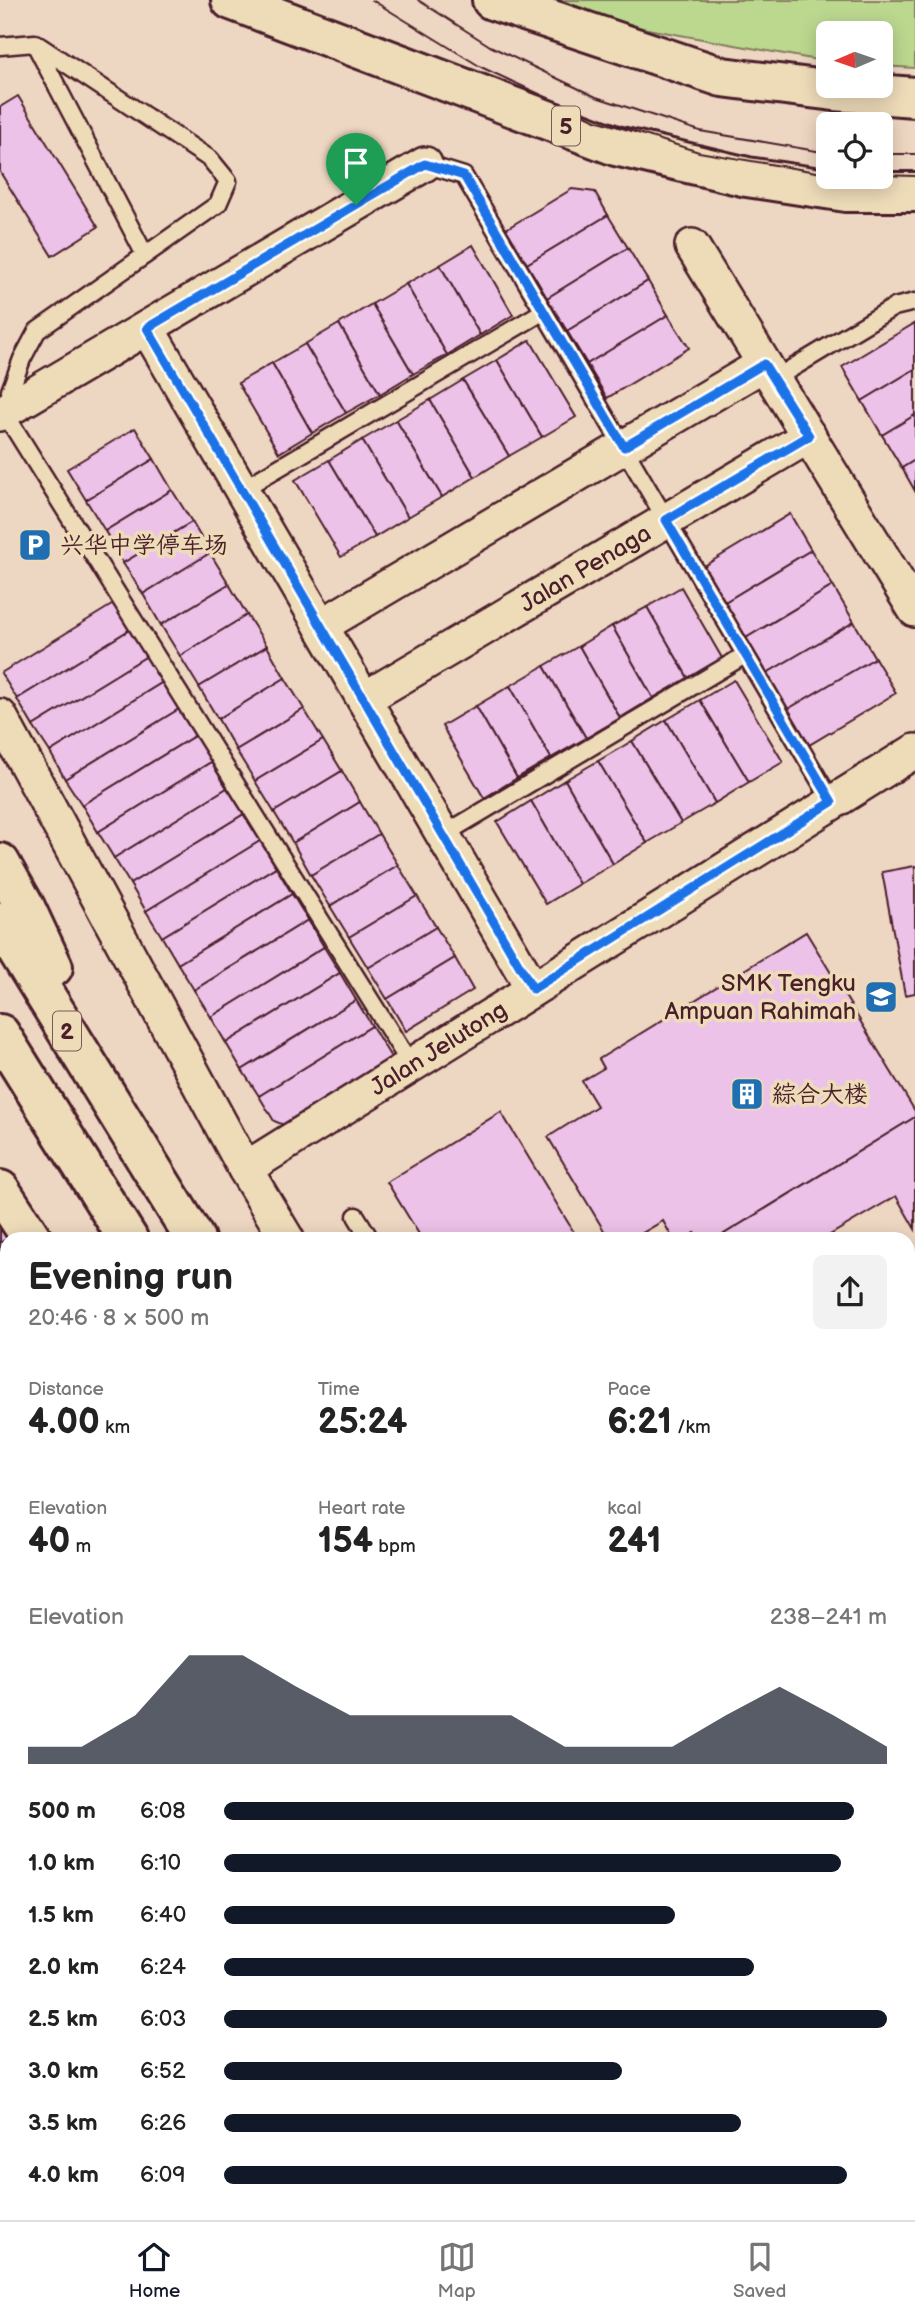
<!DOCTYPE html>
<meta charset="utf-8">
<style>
body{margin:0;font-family:"Balsamiq Sans","LXGW WenKai TC",sans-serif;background:#f2f2f2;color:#222;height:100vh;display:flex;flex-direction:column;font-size:26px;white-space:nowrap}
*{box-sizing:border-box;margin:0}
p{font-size:23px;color:#767676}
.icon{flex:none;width:38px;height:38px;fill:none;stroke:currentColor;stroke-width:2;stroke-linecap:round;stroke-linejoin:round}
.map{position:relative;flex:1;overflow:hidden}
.drawer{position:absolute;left:0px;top:1232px;width:915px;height:989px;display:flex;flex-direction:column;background:#fff;border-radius:21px 21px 0 0;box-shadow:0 4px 18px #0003}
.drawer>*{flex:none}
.needle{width:46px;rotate:268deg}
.tools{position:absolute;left:816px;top:21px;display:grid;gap:14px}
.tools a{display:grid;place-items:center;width:77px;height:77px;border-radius:10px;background:#fff;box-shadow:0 4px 18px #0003;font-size:35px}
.pin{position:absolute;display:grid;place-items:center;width:60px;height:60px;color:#fff;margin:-72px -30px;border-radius:50% 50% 50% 0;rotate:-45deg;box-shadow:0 0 7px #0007}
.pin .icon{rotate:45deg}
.round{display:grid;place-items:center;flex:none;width:74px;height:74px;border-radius:10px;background:#f2f2f2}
.head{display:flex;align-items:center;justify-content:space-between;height:119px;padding:0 28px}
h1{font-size:38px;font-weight:800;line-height:52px}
.figures{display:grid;grid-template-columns:repeat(3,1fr);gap:10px;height:119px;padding:7px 28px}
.figures div{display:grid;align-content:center}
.figures b{font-size:35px;font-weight:800}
.figures small{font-size:19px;font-weight:400}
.figures p{font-size:19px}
.chart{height:196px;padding:14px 28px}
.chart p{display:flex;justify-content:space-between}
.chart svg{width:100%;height:126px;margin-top:7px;fill:#111827;opacity:.7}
ul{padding:0 28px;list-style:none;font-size:23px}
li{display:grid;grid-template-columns:112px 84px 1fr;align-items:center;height:52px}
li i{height:18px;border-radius:9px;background:#111827}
.tab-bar{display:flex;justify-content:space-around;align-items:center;height:98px;border-top:2px solid #e0e0e0;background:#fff;font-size:19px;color:#767676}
.tab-bar a{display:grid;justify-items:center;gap:4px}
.tab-bar .current{color:#111827}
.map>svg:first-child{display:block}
.green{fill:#bcd88f;stroke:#837c5d;stroke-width:2}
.building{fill:#edc2e8;stroke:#4a1f2b;stroke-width:2}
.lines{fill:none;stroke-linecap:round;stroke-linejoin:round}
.lane-casing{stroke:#4a1f2b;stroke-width:21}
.street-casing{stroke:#4a1f2b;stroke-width:38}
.secondary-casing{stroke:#4a1f2b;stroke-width:44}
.highway-casing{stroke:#4a1f2b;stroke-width:44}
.lane{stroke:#eedcb9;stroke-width:16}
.street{stroke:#eedcb9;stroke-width:33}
.secondary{stroke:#eedcb9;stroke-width:38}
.highway{stroke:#eedcb9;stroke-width:38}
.tram{stroke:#4a1f2b;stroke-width:2}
.route-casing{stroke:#fff;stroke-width:14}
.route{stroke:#1a73e8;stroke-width:9}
.labels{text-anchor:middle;stroke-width:7;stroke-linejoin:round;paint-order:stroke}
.shield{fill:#eedcb9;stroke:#7b5856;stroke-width:2}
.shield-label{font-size:23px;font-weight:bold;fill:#4a1f2b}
.poi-label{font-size:24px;fill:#4a1f2b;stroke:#eedcb9;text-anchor:start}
.street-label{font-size:24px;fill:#4a1f2b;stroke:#eedcb9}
</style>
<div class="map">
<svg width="915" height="2220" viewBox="0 0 915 2220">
<rect width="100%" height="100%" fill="#eed7c2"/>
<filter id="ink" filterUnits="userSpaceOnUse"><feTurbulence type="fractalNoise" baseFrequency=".0143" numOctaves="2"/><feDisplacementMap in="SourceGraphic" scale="14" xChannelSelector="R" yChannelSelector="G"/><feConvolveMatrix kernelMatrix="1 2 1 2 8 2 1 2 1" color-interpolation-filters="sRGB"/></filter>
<g filter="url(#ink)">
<!-- green -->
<g class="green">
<polygon points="560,0 915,0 915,68 880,66 880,33 828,33 828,62 631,26"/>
<polygon points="915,1815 915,2135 908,2124 908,1820"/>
</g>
<!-- building -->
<g class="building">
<polygon points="18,96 98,227 52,256 0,172 0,107"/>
<polygon points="572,189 595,192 608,215 527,264 506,229"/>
<polygon points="608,215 628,248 547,298 527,264"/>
<polygon points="473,245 513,315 480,335 440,265"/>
<polygon points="628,248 648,281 567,331 547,298"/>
<polygon points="440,265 480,335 447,355 406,284"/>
<polygon points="648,281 668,315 587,364 567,331"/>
<polygon points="406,284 447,355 413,374 372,304"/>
<polygon points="372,304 413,374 380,394 339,324"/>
<polygon points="668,315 689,348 607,398 587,364"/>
<polygon points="915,323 915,369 862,401 842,367"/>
<polygon points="339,324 380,394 346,413 305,344"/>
<polygon points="530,340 576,417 542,437 497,360"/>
<polygon points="305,344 346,413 312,433 272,363"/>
<polygon points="497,360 542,437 509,456 463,380"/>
<polygon points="272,363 312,433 279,453 238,383"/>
<polygon points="915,369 915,415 882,435 862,401"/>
<polygon points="463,380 509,456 475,477 430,400"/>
<polygon points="430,400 475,477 442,497 396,420"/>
<polygon points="915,415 915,460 902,468 882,435"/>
<polygon points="396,420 442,497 408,517 362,440"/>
<polygon points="135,428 154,459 86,500 67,469"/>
<polygon points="362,440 408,517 375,537 329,460"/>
<polygon points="154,459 172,490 105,531 86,500"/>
<polygon points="329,460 375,537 341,557 295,480"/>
<polygon points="915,460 915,491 902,468"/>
<polygon points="172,490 192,522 123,563 105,531"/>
<polygon points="790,514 811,550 725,602 704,566"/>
<polygon points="192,522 210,553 143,594 123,563"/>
<polygon points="811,550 833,586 746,638 725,602"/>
<polygon points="210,553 229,584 161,625 143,594"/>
<polygon points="229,584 247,615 180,656 161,625"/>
<polygon points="833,586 854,622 767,673 746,638"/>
<polygon points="681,587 722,658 688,678 647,607"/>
<polygon points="115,603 131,629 17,699 1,673"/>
<polygon points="647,607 688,678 653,698 612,626"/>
<polygon points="247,615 267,646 199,687 180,656"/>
<polygon points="854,622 875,658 788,709 767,673"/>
<polygon points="612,626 653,698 620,718 579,646"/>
<polygon points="131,629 147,656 33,726 17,699"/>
<polygon points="267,646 285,678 218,719 199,687"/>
<polygon points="579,646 620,718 586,738 544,666"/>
<polygon points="147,656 163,682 50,752 33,726"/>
<polygon points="875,658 896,693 809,745 788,709"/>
<polygon points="544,666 586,738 551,758 510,686"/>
<polygon points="285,678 304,709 236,750 218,719"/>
<polygon points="734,680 783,762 749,782 700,700"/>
<polygon points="163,682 179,709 65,779 50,752"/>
<polygon points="510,686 551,758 517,778 476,706"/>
<polygon points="700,700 749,782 715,803 666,720"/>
<polygon points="476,706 517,778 484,798 442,726"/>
<polygon points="179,709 196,735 82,805 65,779"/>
<polygon points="304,709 323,740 255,781 236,750"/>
<polygon points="666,720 715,803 681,823 632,741"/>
<polygon points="196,735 211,762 98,832 82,805"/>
<polygon points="323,740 342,771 274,812 255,781"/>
<polygon points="632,741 681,823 647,843 598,761"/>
<polygon points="598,761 647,843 613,864 565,780"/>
<polygon points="211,762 227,788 114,858 98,832"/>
<polygon points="342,771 360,802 293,843 274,812"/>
<polygon points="565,780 613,864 579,884 531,801"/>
<polygon points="227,788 244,814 130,884 114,858"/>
<polygon points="531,801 579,884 546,904 497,822"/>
<polygon points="360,802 379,834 311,875 293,843"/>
<polygon points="244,814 260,841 146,911 130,884"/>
<polygon points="379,834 398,865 330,906 311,875"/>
<polygon points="260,841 276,867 162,937 146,911"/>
<polygon points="398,865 417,896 349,937 330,906"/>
<polygon points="915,866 915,993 905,995 882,872"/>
<polygon points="276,867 292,894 178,964 162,937"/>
<polygon points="292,894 308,920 194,990 178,964"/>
<polygon points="417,896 436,927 368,968 349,937"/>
<polygon points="308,920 324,947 211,1017 194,990"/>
<polygon points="436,927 455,958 387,999 368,968"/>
<polygon points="806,932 915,1111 915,1117 716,1239 699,1239 695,1233 686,1239 673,1239 663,1221 632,1239 609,1239 548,1137 597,1106 582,1081 604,1068 599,1059"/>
<polygon points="324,947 340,973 226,1043 211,1017"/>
<polygon points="455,958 473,990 406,1031 387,999"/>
<polygon points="340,973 356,1000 242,1070 226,1043"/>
<polygon points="356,1000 372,1026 259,1096 242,1070"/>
<polygon points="372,1026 395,1064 291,1128 274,1121 259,1096"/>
<polygon points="501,1112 578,1239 422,1239 387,1182"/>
<polygon points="915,1117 915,1229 896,1196 823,1239 716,1239"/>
<polygon points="0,1220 10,1237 0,1243"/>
<polygon points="7,1239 7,1278 0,1282 0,1243"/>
<polygon points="7,1278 7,1317 0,1321 0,1282"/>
<polygon points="7,1412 7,1448 0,1436 0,1416"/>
<polygon points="0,1436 7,1448 7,1518 0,1506"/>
<polygon points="915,1453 915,1544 908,1548 908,1457"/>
<polygon points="6,1621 7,1622 7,1687 0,1674 0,1625"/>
<polygon points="0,1674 7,1687 7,1716 0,1721"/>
<polygon points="0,2025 7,2036 7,2068 0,2072"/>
<polygon points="7,2129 7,2198 0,2187 0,2134"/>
<polygon points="257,2214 321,2214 311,2220 261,2220"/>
<polygon points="321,2214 351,2214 355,2220 311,2220"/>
<polygon points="384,2214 418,2214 408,2220 388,2220"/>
<polygon points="418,2214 485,2214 475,2220 408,2220"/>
<polygon points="485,2214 512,2214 516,2220 475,2220"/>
</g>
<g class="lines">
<defs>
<g id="lane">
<polyline points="0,46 35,43 210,159 228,181 218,204 37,331 22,359 10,391 20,402"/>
<polyline points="36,46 145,255"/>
<polyline points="425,164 464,176 832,802"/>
<polyline points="774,379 894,307 915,302"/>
<polyline points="4,412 411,1065"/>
<polyline points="241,490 544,311"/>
<polyline points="443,835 745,655"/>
<polyline points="356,1216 370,1239"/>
<polyline points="0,1573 7,1569"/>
<polyline points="908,1760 915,1755"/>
<polyline points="367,2214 371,2220"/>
<polyline points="563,2214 567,2220"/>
</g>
<g id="street">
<polyline points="692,246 915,610"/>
<polyline points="147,328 533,989"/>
<polyline points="0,414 425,164"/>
<polyline points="321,626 764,364"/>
<path id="s1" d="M 364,699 L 809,436"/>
<polyline points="0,716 245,1169 287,1239"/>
<path id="s2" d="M 245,1169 L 915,751"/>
<polyline points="908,1626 915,1621"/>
<polyline points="0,1784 7,1779"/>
<polyline points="0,1870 7,1882"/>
<polyline points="204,2214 208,2220"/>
<polyline points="894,2214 898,2220"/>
</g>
<g id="secondary">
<polyline points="0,1190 32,1239"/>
<polyline points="660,2214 665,2220"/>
</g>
<g id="highway">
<polyline points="231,0 616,146 747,177 846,192 915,192"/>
<polyline points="492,0 722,77 834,91 915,97"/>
<polyline points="0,863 25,907 53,967"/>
<polyline points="0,922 195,1239"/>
<polyline points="0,1034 128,1239"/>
<polyline points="728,2214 732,2220"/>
<polyline points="797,2214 801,2220"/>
</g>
</defs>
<!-- lane casing -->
<use href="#lane" class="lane-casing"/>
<!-- street casing -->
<use href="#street" class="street-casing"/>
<!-- secondary casing -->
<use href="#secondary" class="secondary-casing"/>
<!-- highway casing -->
<use href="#highway" class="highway-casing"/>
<!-- lane -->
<use href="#lane" class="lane"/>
<!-- street -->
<use href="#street" class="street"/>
<!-- secondary -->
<use href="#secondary" class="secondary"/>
<!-- highway -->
<use href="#highway" class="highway"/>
<!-- tram -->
<g class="tram">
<polyline points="372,0 481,67 596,120 699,152 828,174"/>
<polyline points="418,0 490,46 596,97 700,131 828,153"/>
<polyline points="880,154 915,154"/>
<polyline points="880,175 915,176"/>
</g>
</g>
</g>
<g class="lines" filter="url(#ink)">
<defs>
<polygon id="route" points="425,164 464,176 624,447 764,364 809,436 666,520 832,802 533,989 147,328"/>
</defs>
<!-- route casing -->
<use href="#route" class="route-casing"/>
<!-- route -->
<use href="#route" class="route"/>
</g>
<!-- icons -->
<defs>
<symbol id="parking-square" viewBox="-11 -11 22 22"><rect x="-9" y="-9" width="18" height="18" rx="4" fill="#1f6fb2" stroke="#eedcb9"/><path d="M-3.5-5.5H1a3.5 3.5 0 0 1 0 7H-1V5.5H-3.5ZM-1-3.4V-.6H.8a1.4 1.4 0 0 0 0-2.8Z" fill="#fff"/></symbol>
<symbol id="school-square" viewBox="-11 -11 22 22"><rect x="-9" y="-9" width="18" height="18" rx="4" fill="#1f6fb2" stroke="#eedcb9"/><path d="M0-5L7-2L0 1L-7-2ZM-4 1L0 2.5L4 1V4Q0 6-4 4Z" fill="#fff"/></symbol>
<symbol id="building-square" viewBox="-11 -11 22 22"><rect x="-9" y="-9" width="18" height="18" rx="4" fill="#1f6fb2" stroke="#eedcb9"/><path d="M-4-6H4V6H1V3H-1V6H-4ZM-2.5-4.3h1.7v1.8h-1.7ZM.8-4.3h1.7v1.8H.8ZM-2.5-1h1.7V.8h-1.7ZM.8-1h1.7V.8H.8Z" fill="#fff"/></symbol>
</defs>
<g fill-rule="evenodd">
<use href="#parking-square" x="16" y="526" width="38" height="38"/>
<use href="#school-square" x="862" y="978" width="38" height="38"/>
<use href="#building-square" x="728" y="1075" width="38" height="38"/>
</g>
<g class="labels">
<!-- shield labels -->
<g class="shield">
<rect x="552" y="106.5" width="28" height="39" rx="5"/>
<rect x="53" y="1011.5" width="28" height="39" rx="5"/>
</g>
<g class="shield-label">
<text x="566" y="134">5</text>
<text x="67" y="1039">2</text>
</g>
<!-- poi labels -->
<g class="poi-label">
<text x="60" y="553">兴华中学停车场</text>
<text x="856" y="991" text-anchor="end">SMK Tengku<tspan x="856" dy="28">Ampuan Rahimah</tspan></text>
<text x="772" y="1102">綜合大楼</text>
</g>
<!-- street labels -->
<g class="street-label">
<text dy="8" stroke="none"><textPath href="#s1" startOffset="257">Jalan Penaga</textPath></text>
<text dy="8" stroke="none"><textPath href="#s2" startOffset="228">Jalan Jelutong</textPath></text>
</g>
</g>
</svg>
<div class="tools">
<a><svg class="needle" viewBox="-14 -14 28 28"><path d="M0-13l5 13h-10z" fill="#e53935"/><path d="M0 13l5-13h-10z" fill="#767676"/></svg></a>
<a><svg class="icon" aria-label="locate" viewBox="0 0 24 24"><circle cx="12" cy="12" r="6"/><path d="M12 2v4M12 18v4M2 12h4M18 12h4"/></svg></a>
</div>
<div class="pin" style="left:356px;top:205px;background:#1e9e55"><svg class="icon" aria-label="arrive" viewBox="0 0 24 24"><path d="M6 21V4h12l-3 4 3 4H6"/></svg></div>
<section class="drawer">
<div class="head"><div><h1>Evening run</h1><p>20:46 · 8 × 500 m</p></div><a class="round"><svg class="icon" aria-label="share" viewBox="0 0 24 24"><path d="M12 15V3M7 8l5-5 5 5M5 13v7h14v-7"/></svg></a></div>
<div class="figures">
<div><p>Distance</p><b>4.00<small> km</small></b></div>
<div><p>Time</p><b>25:24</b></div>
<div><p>Pace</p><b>6:21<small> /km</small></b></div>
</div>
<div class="figures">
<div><p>Elevation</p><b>40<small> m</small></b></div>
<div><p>Heart rate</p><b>154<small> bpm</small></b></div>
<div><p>kcal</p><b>241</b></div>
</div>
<div class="chart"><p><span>Elevation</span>238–241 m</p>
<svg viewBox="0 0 160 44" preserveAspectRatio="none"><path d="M0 44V38L10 38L20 27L30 6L40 6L50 17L60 27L70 27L80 27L90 27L100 38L110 38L120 38L130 27L140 17L150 27L160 38V44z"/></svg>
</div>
<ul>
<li><b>500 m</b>6:08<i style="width:95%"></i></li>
<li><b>1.0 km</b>6:10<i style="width:93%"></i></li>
<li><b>1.5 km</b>6:40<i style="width:68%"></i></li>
<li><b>2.0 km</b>6:24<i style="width:80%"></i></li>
<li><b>2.5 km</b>6:03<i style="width:100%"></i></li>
<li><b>3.0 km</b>6:52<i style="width:60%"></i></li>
<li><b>3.5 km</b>6:26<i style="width:78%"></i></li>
<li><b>4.0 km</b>6:09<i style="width:94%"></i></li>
</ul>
</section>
</div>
<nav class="tab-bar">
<a class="current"><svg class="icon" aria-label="home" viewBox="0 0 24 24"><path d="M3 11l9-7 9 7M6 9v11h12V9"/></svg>Home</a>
<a><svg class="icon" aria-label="map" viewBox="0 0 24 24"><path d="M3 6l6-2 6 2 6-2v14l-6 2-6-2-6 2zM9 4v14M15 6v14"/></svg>Map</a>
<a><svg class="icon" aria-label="saved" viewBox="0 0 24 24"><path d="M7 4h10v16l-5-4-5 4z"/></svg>Saved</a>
</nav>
